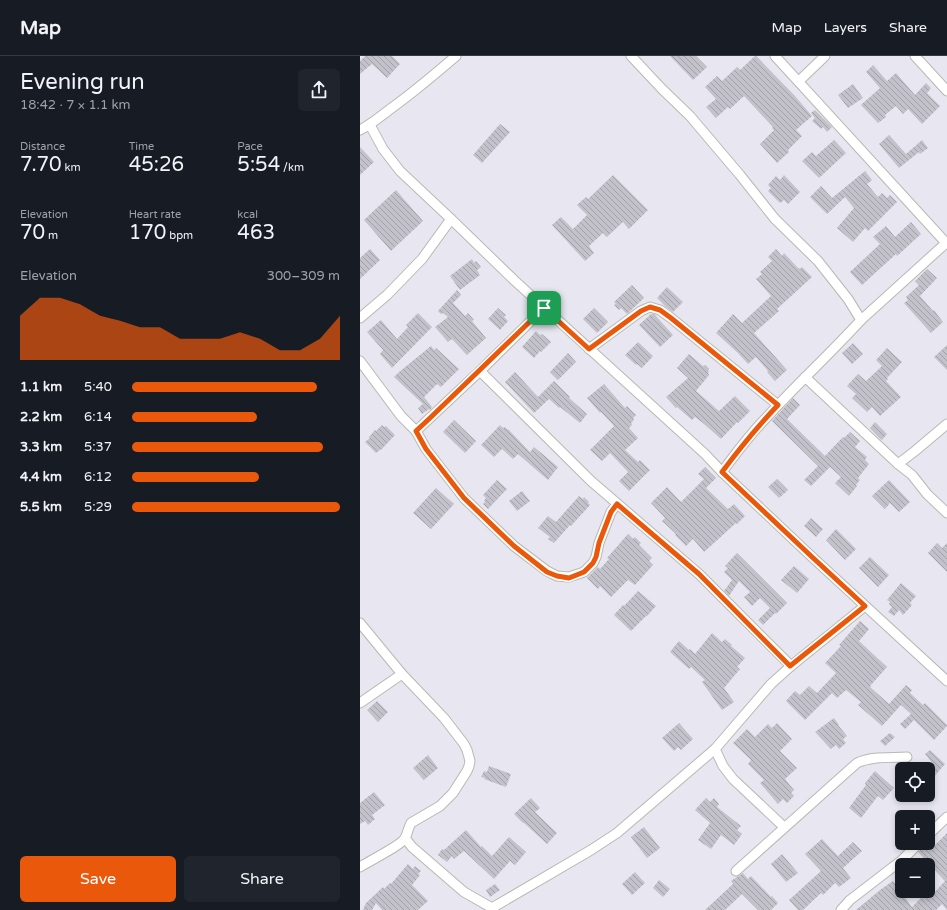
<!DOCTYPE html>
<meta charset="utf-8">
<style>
body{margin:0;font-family:"Varela Round",sans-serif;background:#20242c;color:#f1f3f6;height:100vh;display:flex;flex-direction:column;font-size:15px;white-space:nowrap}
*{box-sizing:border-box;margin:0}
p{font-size:13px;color:#9ea1a6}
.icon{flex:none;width:22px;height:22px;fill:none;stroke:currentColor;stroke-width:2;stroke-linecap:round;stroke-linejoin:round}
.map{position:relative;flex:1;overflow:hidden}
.side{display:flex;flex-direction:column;background:#171b24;width:360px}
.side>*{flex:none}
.fabs{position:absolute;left:535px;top:706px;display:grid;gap:8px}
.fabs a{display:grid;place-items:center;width:40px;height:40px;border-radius:6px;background:#171b24;box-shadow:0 2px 6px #0003;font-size:20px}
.pin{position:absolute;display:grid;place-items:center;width:34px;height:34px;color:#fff;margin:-17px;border-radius:8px;box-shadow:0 2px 6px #0006}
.round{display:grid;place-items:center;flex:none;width:42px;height:42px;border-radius:6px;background:#20242c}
.overview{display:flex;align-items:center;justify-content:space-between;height:68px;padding:0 20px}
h1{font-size:22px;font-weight:600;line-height:30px}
.figures{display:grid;grid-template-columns:repeat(3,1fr);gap:6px;height:68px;padding:4px 20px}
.figures div{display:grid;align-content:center}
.figures b{font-size:20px;font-weight:600}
.figures small{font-size:11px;font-weight:400}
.figures p{font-size:11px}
.chart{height:112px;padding:8px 20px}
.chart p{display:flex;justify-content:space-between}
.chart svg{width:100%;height:72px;margin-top:4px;fill:#ea580c;opacity:.7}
.cta{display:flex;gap:8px;margin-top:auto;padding:8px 20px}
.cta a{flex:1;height:46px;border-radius:6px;background:#ea580c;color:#fff;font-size:16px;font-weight:600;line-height:46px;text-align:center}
.cta a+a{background:#20242c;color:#f1f3f6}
ul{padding:0 20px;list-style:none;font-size:13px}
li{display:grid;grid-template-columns:64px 48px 1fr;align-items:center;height:30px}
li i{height:10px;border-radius:5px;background:#ea580c}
header{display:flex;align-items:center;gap:24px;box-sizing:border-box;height:56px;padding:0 20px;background:#171b24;border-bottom:1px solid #363941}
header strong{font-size:19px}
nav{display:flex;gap:22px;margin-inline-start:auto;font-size:14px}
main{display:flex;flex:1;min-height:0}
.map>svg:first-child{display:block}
.building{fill:url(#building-back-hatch)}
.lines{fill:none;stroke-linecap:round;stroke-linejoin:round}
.street-casing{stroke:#b9b8b1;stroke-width:11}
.street{stroke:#fff;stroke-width:9}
.route-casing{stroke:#fff;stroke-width:8}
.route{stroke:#ea580c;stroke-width:5}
</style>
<header>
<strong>Map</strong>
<nav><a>Map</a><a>Layers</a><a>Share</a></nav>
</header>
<main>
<section class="side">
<div class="overview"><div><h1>Evening run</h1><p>18:42 · 7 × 1.1 km</p></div><a class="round"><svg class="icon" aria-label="share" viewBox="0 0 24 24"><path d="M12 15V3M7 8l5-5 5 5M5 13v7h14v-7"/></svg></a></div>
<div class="figures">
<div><p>Distance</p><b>7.70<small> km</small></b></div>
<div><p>Time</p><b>45:26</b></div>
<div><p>Pace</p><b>5:54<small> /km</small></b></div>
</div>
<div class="figures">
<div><p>Elevation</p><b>70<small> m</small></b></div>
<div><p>Heart rate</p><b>170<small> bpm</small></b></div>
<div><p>kcal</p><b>463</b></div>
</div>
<div class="chart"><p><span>Elevation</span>300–309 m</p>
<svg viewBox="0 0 160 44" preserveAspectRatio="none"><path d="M0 44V17L10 6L20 6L30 10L40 17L50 20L60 24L70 24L80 31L90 31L100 31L110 27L120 31L130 38L140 38L150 31L160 17V44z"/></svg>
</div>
<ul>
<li><b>1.1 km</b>5:40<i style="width:89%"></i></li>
<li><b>2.2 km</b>6:14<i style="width:60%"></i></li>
<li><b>3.3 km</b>5:37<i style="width:92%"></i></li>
<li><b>4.4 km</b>6:12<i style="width:61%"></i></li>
<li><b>5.5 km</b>5:29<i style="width:100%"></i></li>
</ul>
<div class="cta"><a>Save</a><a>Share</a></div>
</section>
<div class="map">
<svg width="587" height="854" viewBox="0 0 587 854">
<defs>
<pattern id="building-back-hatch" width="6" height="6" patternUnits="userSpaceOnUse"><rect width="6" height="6" fill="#c3c2cb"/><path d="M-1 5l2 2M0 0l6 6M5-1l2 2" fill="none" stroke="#a2a1a8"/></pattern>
</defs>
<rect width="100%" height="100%" fill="#e8e6f0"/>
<!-- building -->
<g class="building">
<polygon points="5,0 32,0 40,8 27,22 12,8 0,18 0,5"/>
<polygon points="310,0 336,0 347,11 333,24"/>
<polygon points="395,0 396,0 435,40 452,60 436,74 442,80 428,94 429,96 417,107 400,88 414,74 412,72 413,71 384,40 370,53 368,51 356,62 346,51 356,43 345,31 357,20 362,25 377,11 380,14"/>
<polygon points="513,9 527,25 536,17 555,39 566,27 571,32 567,37 580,50 562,68 548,53 543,58 536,50 525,59 526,61 518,67 501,49 520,32 506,16"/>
<polygon points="493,28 503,42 488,52 478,39"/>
<polygon points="455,54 472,71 467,76 463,71 461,73 452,65 455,62 451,57"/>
<polygon points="140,68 150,76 122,107 113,99"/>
<polygon points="529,79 546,98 562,84 568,92 560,98 559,96 539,112 519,88"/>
<polygon points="474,84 486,97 459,122 442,105 452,96 456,100"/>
<polygon points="0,91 14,106 0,119"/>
<polygon points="505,115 512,124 507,128 518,141 522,137 527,142 530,139 537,146 508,175 505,172 493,186 477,172 494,152 485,141 467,158 450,141 461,130 472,142"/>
<polygon points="253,119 288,154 269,173 263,166 247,181 243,177 229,190 234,197 225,205 192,169 201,161 213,173 227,159 217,149 226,141 228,143"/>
<polygon points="424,119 440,136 428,148 424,144 420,147 408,135 411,132 408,129 416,120 420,124"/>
<polygon points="36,134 63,165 31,195 4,164"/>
<polygon points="551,166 561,178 537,200 536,198 502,229 490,216 520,188 513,181 526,170 535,181"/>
<polygon points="10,193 20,204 0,223 0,202"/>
<polygon points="416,193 422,200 424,197 438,212 439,212 440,213 442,211 452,221 417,253 419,255 394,277 427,314 415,325 407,316 408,315 396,301 388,308 378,297 356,277 373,258 382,267 411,240 396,223 402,218 400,216 412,205 408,201"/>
<polygon points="112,203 114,207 116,205 121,211 117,214 120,219 100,234 90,220"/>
<polygon points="567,213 577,222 560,240 573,255 574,254 583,266 571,277 544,247 548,244 546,241 559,229 555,225"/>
<polygon points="272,229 284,242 267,258 261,252 259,254 254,249 256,248 254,246"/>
<polygon points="307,231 323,246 313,256 306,251 297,242"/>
<polygon points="97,234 101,239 93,247 105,260 108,257 114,264 112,265 126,282 107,299 92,283 88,286 75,271 88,261 83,257 81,258 78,255"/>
<polygon points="138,252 146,259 144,261 148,265 140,274 128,263"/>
<polygon points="234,252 248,266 237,277 223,263"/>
<polygon points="58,257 72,271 32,312 20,298 23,294 7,276 21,264 37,283 48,271 46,269"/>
<polygon points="291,258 294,258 313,279 300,291 279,269"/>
<polygon points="176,275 180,279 182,278 191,286 181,296 180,295 174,302 162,291"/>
<polygon points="278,286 293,300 282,312 277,308 276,309 265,299"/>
<polygon points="493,287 503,298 492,308 482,297"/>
<polygon points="587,289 587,314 574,301"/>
<polygon points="71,290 74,294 76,292 99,313 81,331 77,328 64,341 72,351 70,354 69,353 62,358 58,352 63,348 34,321 39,316"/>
<polygon points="527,292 542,306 527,322 528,323 526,325 541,341 520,360 512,351 507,356 492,342 496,338 487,330 498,318 506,325 522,310 516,304"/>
<polygon points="208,297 216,306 198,324 190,316"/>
<polygon points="329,298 343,310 345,309 349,313 348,315 349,315 348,317 349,319 336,335 359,355 375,340 390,355 378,367 377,366 361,383 343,367 335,361 332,364 317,351 316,352 306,341 328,322 317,312"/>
<polygon points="155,316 178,341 194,325 210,341 209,342 227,358 220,367 200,351 199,352 189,343 174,357 145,326"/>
<polygon points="244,328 265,352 267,350 276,359 273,362 274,364 271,367 272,369 269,372 278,382 265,394 278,406 280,404 290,414 269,435 259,425 268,416 250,397 242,405 230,394 254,370 241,356 240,357 227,342"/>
<polygon points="433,342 440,349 427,363 465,400 483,381 484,382 490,376 500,385 495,391 507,401 505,404 509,408 498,422 500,424 496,429 497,430 489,440 475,427 481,421 470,411 451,430 444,424 458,410 412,365"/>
<polygon points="94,364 116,385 105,397 83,376"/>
<polygon points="515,366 527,378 522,384 510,372"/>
<polygon points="22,369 24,371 26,370 35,379 21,394 21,393 16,397 5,386 10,382 9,381 15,374 16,375"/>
<polygon points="140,369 143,372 145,371 148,374 148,373 170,396 174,391 198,411 188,424 158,398 153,403 142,393 134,401 121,389"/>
<polygon points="345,411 356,422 346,432 368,453 374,448 385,460 377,468 376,467 344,496 333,483 326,490 315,479 316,478 302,465 305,462 291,447 307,431 321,446 344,423 338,418"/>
<polygon points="417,423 428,434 419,442 408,431"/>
<polygon points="137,424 147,433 128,453 123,448 125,446 124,445 126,442 123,439"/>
<polygon points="529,424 550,446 539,456 530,447 525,453 512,440"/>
<polygon points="76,432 94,448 71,473 53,457"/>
<polygon points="162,435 170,445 157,455 149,445"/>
<polygon points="219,440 223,443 224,441 229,446 228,447 230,449 211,470 210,469 194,487 188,483 190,481 178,472 188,460 196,466"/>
<polygon points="451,462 463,473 456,481 444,470"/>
<polygon points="476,473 496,493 485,504 466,484"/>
<polygon points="268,478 273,483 275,481 281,487 279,489 292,502 289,505 293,509 275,529 268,524 251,541 240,530 238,533 227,522 238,511 240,513 249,503 247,502"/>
<polygon points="577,487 582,492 587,487 587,516 568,497"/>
<polygon points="377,497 427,547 416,558 415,557 403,569 398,564 410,552 400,542 392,550 384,541 390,536 379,525 369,540 364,535 372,524 364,516 368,512 365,510"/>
<polygon points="510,501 529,519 518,531 499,512"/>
<polygon points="434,510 449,523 437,537 421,524"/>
<polygon points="541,527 556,540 550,547 552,549 543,559 539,554 534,560 528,556 532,551 529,548 530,546 527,544"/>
<polygon points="278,535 296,550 287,560 286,560 271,575 254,559 263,549 264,550"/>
<polygon points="500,565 509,573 499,585 527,611 510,630 511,630 510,631 529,648 546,629 552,634 550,637 563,649 565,647 587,669 587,670 574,684 554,664 545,673 540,668 551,658 541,649 522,670 498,649 501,646 486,634 477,642 472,637 445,664 426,645 435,635 440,639 449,630 457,637 476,617 465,607 481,590 479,589"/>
<polygon points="352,577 362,586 365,583 372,589 371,590 385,602 377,611 380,613 364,632 374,646 362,654 342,626 345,624 331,611 329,613 310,596 319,585 329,594 330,593 335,598"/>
<polygon points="17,645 28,656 18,666 7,654"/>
<polygon points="474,662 479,669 478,669 487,680 483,683 486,687 479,693 476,689 471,693 455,676"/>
<polygon points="319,667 333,683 321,694 318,691 314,695 302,682"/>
<polygon points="417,667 432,683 420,695 437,712 425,723 434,734 431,737 434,740 427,747 423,743 418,748 400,727 404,724 388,708 391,704 373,687 387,673 395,681 408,668 412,672"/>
<polygon points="530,677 535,681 525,690 520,685"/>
<polygon points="570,694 585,708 573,722 568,717 568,713 573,708 565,698"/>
<polygon points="68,699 78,712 64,724 53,712"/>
<polygon points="129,710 151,718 146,731 124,723 125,722 121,721 124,715 127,716"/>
<polygon points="515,715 534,732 523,744 518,740 501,762 489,752 506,729 505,727"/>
<polygon points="14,736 25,749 12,759 15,763 8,769 5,765 0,768 0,747"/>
<polygon points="171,742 180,752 175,756 197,777 187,788 164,767 163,767 154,758"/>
<polygon points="346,742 350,746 354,742 359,748 357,751 381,770 377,774 382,778 374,789 361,779 351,793 338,784 350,767 335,754"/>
<polygon points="284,771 300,792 287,802 271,781"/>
<polygon points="106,774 121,791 122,790 132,800 149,781 166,796 155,809 150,805 134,823 104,795 94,803 92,800 87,806 78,799 82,793 84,794"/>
<polygon points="587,777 587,854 582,848 576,854 496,854 520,834 533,825 552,851 561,842 557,835 568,835 568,825 575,836 585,825 558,796 565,789 568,787 569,785 574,790"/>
<polygon points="462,783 478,800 493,786 502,795 483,812 491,822 479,831 475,827 463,839 461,837 443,854 438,854 429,844 461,815 445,798"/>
<polygon points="422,798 438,817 426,826 411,808"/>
<polygon points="48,808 53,813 55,810 61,815 58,818 60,819 52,829 68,845 58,854 22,854 16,847 12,854 3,854 6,847 23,831 24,833 30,827 31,828"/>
<polygon points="275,816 285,827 272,839 262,828"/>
<polygon points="383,817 388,823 391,820 411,841 412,840 418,847 411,854 398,854 382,838 365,854 345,854 373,828 371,825"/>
<polygon points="299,824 310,833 303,841 293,832"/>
<polygon points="135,828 140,834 130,841 126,834"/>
</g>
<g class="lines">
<defs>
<g id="street">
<path d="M 271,0 L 302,33 L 330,60 L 380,119 L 415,163 L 458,205 L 488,243 L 501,264 C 471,297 437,328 407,361 C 390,378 376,397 362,416"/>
<polyline points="415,0 587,188"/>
<polyline points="555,0 587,35"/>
<polyline points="439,25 465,0"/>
<polyline points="10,69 23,93 40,115 91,163 155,225 345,398 362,416 451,500 587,625"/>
<path d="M 0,74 C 12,68 22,59 33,51 C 55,35 75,18 96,0"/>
<polyline points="0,262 27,239 62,203 91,163"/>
<polyline points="501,264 586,187"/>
<polyline points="229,293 281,255 290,251 300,254 311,262 418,349"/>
<polyline points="0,305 41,360 56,375 66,393 104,442 154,490 187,515 197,520 209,521 224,516 233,507 236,501 239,487 251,456 257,448"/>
<polyline points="120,315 231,425 339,518 431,610"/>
<polyline points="445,321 538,408 552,419 567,438 587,457"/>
<polyline points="56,375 120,315 184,252"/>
<polyline points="538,408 555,395 587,368"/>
<path d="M 0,567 L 42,618 L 84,662 L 104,688 L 107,694 L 110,705 L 109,710 L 107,715 L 93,737 L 80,750 L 51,767 C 48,772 48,777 45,782 C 42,789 9,805 0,811"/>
<polyline points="0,647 42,618"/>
<polyline points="355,693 363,710 373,723 424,771"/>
<polyline points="568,779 587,761"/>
<polyline points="45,782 52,791 104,836 132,852 134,854"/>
<path d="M 376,815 L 497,707 C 512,700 530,702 547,701"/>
<polyline points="132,852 231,794 257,777 355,693 411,628 431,610 505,550"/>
<polyline points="481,854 490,844 542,804 559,787"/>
</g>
</defs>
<!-- street casing -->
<use href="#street" class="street-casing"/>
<!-- street -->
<use href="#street" class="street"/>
</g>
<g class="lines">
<defs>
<path id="route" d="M 290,251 L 300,254 L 311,262 L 418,349 C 398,370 380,392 362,416 L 451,500 L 505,550 L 430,610 L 339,518 L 257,448 L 251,456 L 239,487 L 236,501 L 233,507 L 224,516 L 209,522 L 197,520 L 187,516 L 154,490 L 104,442 L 66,393 L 56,375 L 70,362 L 184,252 L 229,293 L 281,255 Z"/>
</defs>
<!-- route casing -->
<use href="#route" class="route-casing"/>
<!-- route -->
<use href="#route" class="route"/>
</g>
</svg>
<div class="fabs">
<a><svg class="icon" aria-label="locate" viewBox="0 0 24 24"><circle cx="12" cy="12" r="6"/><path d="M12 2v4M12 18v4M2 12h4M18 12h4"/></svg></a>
<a>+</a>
<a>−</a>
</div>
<div class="pin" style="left:184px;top:252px;background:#1e9e55"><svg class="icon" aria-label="arrive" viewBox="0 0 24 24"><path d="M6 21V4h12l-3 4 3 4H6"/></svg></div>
</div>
</main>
